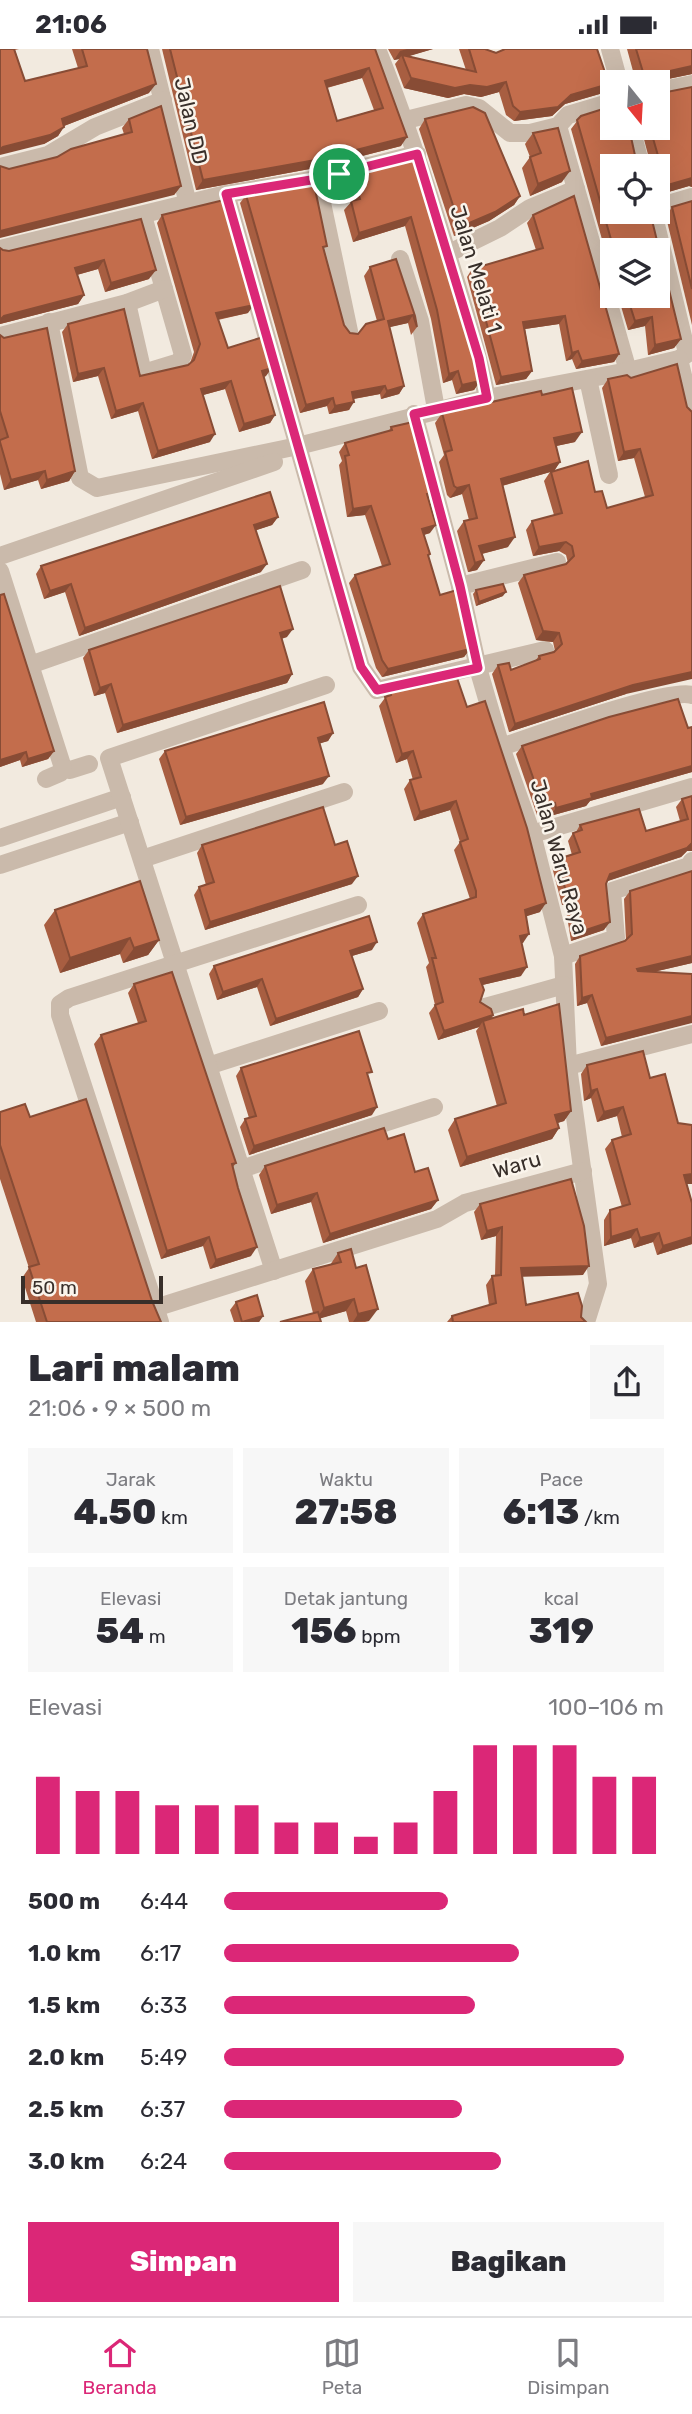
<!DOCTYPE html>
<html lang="id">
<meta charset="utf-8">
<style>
body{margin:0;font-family:Rubik,sans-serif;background:#f7f7f7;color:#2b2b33;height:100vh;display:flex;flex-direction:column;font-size:26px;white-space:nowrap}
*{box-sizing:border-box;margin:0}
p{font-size:23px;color:#7c7c81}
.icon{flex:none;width:38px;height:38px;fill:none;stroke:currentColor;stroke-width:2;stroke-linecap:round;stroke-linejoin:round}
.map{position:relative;height:1273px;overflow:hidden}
.drawer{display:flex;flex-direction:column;background:#fff;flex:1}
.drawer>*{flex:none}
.needle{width:46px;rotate:162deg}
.tools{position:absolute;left:600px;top:21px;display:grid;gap:14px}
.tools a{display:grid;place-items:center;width:70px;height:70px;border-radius:0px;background:#fff;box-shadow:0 7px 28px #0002;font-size:35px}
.scale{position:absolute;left:21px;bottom:18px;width:142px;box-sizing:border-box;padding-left:7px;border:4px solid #382f2a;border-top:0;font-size:19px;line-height:24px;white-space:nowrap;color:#382f2a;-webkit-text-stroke:5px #faf4eb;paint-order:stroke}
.pin{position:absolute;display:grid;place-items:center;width:60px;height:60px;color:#fff;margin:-30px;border:4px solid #fff;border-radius:50%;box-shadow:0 2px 7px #0007}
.round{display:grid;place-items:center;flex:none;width:74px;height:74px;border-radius:0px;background:#f7f7f7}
.headline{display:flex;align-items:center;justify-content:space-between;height:119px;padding:0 28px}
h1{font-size:38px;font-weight:800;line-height:52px}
.metrics{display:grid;grid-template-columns:repeat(3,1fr);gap:10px;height:119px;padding:7px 28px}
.metrics div{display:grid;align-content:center;border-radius:0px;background:#f7f7f7;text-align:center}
.metrics b{font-size:35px;font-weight:800}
.metrics small{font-size:19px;font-weight:400}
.metrics p{font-size:19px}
.chart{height:196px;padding:14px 28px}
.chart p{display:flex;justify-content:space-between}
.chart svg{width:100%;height:126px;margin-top:7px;stroke:#db2777;stroke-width:6}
.primary-button{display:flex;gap:14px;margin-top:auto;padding:14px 28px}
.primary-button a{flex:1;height:80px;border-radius:0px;background:#db2777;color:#fff;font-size:28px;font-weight:800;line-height:80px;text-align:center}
.primary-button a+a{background:#f7f7f7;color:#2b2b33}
ul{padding:0 28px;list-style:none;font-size:23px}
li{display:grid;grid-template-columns:112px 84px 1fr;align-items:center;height:52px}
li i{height:18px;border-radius:9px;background:#db2777}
.status{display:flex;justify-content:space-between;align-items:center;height:49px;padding:0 35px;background:#fff;direction:ltr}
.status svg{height:19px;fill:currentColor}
.tabs{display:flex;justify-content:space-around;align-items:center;height:98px;border-top:2px solid #e1e1e2;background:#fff;font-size:19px;color:#7c7c81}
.tabs a{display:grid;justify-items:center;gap:4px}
.tabs .current{color:#db2777}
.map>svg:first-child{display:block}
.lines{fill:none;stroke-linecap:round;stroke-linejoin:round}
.street{stroke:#cabaab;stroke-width:18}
.wall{fill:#a85e41;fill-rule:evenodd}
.shaded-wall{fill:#884c35}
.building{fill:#c36d4c;stroke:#884c35;stroke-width:2;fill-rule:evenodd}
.route-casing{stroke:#fff;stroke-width:14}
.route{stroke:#db2777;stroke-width:9}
.labels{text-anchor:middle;stroke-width:5;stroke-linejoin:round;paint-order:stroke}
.street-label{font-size:21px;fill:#382f2a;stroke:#faf4eb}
</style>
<div class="status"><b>21:06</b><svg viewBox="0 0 49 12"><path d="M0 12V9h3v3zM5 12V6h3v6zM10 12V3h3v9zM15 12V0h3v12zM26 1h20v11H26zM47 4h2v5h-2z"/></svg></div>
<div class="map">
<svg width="692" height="1273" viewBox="0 0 692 1273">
<rect width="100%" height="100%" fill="#f2eadf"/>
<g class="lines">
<!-- street -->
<g class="street">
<polyline points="150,0 188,155"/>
<path d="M 377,0 C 404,67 426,134 447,203 C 462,252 477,299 487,349"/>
<polyline points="610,0 619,33"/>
<polyline points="658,42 692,35"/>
<polyline points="406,71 466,56 479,59 510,84 530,84 558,77 568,66 612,53"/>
<polyline points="558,77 628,322"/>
<polyline points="631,79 641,117"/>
<polyline points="0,118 48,106 95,78 163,51"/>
<polyline points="317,130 349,282"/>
<polyline points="226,145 361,618 377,641 545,601"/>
<polyline points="658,158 692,148"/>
<polyline points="653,163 687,304"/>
<polyline points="0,200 226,145 317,130 417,105"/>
<polyline points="447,205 500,179 530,159 576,140"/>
<polyline points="400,210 420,272 436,360"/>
<polyline points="127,254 143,324 179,313 183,306 143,167"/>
<polyline points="49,273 80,429 97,439 298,397 487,349 628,322 679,310 692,302"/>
<polyline points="0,287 127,254 164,240"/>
<polyline points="679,310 692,364"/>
<polyline points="588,330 609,426"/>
<polyline points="414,365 460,537 478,619 501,698 532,785 563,907 568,1017 598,1235 586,1273"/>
<polyline points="0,507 274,413"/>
<polyline points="0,522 63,719"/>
<polyline points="460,537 557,513"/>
<polyline points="30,616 302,521"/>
<path d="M 501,698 C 532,688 669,638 692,646"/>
<polyline points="63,719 70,721 89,715"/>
<polyline points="46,730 60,724 63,719"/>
<polyline points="532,785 692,738"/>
<polyline points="0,789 122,748"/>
<polyline points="142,810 344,743"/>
<polyline points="0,816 130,773"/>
<polyline points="563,907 616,889 612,842 689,817 692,812"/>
<polyline points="485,958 564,936"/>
<polyline points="208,1017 379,962"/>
<polyline points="568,1017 692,985"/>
<polyline points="241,1120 434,1058"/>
<polyline points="274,1222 109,709 326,636"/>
<polyline points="155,1259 437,1170 465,1154 583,1122"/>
<polyline points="160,1273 60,966 60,955 69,949 358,856"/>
</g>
</g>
<!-- wall -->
<g class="wall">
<polygon points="0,0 19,0 15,1 25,32 78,19 72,0 147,0 149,44 64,77 58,87 44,95"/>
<path d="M 162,0 L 375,0 L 401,97 L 315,119 L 196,141 ZM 362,29 L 374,61 L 337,72 L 327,39 Z"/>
<polygon points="388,0 433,0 408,7 466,21 459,0 485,0 609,35 603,44 565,55 552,67 514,72 506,66 499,43 481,48 464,45 448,49 404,39 395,15 399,10 394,11"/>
<polygon points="627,0 692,0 692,25 654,33 636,33"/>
<polygon points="692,38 692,138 689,137 658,146 658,117 651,117 641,79 658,79 662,44"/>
<polygon points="612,57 612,79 629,79 636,111 644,117 612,117 612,163 650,163 681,290 674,299 648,306 645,277 628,281 618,247 658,247 658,201 612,201 612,226 571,80 581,67"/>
<polygon points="129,70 181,137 174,146 9,120 57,108 124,85 122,79"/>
<polygon points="425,70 520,147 514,156 489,172 454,187 419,80"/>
<polygon points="533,84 562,133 530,147 522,119 530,108 525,95"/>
<polygon points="415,110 480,332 474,341 456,345 452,331 443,334 431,270 405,177 353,193 344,161 352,152 347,134 353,125"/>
<polygon points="246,146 324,200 344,276 350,284 358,285 377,272 364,227 370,218 396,210 417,278 411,286 408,274 389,278 404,337 399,345 381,350 380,345 354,350 349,361 329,365 327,357 300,364 240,154"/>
<polygon points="692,152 692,276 666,168 672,158"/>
<polygon points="162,166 248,264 218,271 228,299 266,327 264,328 275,366 270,374 239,383 225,340 203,346 210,393 152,410 138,362 111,370 98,327 73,333 62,283 68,275 140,327 188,316 190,314 194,303 157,174"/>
<polygon points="533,166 619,305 614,313 576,320 572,310 566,312 559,275 525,280 532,322 526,330 496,336 467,228 472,220 536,201 527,174"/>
<polygon points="141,170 149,230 105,243 98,220 77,226 84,246 78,255 0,275 0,199 3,201 9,202"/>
<polygon points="0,286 75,422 69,432 41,440 38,431 4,441 0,425"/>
<polygon points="677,315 626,645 509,683 492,625 498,616 511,621 535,612 539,607 555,602 553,593 536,591 518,534 524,526 566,515 568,514 566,506 559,502 533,507 526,481 532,472 554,466 544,432 550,423 502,437 508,498 482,505 484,511 477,521 468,523 457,482 464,472 469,471 462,445 450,449 447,446 439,413 444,406 435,374 442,364 542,346 575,393 556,397 560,413 554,422 595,443 607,459 645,448 634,409 618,412 602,339 608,330 631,329"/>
<polygon points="391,378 432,444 428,449 430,484 424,486 430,505 428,508 440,546 470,600 464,608 382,628 376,619 349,534 355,526 382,517 365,466 347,468 339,416 342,412 339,403 345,394 389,382"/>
<polygon points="278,468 272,476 256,481 261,523 79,587 65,543 44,550 36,525 41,517"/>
<polygon points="476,541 503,547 476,557 473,545"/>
<polygon points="0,546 54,702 48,710 22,718 20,711 0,718"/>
<polygon points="287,588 281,590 292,625 287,634 117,684 105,644 94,647 83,609 89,601"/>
<polygon points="390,642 467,658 540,863 526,867 523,894 521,894 521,927 482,936 480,953 493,966 492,969 524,966 571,1062 564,1072 557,1074 559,1079 552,1090 460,1118 448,1081 455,1070 497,1057 476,982 479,978 438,991 429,964 435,956 426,918 429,914 417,874 423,865 470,850 454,801 460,793 450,761 414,772 404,740 410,731 413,731 407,710 396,714 379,657"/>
<polygon points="692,678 692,723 590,752 586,757 550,767 549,762 537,766 516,705 522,697"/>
<polygon points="333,684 328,692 320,694 323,735 180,776 159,710 165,702"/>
<polygon points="692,747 692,802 687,802 681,808 607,832 604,881 571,892 565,855 562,856 552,818 558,810 572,806 568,792 573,784 576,783 580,776 646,782 680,772 676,758 682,750"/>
<polygon points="202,796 335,796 352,835 205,881 194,846 199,838 206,836 197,804"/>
<polygon points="630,842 692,914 653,923 689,974 601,997 587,954 577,957 575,915 580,907 626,891 624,850"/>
<polygon points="55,861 159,891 148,906 123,914 120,905 60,924 44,876"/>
<polygon points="372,901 352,907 363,940 358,948 270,977 257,938 217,951 209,925 214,917"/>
<polygon points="134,935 236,1114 233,1118 251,1207 210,1220 203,1197 161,1210 94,995 101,986 138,974 128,944"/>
<polygon points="587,1016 650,1029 687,1135 692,1154 692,1195 657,1206 653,1193 634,1199 631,1189 604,1197 604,1171 610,1161 622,1158 605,1100 612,1091 622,1088 617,1067 597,1073 591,1049 584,1052 581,1025"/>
<polygon points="241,1019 368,1028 372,1066 249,1106 240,1078 245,1070 249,1069 236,1027"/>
<polygon points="0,1063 30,1068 152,1252 161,1273 36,1273 22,1229 29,1219 0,1130"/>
<polygon points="388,1090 438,1151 431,1160 323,1194 311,1153 271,1165 259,1126 265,1117"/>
<polygon points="480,1155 583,1226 522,1227 526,1256 581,1268 586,1273 447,1273 452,1267 489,1256 486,1236 492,1227 495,1227 496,1187 481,1191 474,1163"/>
<polygon points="338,1204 369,1272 365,1273 349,1273 346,1262 320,1269 313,1264 305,1232 313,1220 330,1216"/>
<polygon points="236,1253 263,1267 259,1273 234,1273 230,1261"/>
</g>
<!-- shaded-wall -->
<g class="shaded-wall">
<polygon points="407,0 433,0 403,9 402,6 399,10 394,11 400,2"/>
<polygon points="692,17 692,25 653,33 656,25"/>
<polygon points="369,19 362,29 318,41 325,32"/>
<polygon points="411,29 470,36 506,33 499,43 481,48 464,45 448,49 404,39"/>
<polygon points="156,35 149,44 56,80 62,70"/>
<polygon points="609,35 603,44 565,55 552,67 514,72 520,63 571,46"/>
<polygon points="64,78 58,87 44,95 0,106 0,100 3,98"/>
<polygon points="407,88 401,97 315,119 196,141 203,131"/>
<polygon points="570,122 562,133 530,147 538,135"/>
<polygon points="692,129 692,138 689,137 658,146 658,141 661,138"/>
<polygon points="181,137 174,146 0,189 0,182"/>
<polygon points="520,147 514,156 489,172 454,187 460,178"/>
<polygon points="411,168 405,177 353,193 359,184"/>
<polygon points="104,211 98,220 69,228 75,219"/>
<polygon points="156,221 149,230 105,243 111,234"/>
<polygon points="84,246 78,255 0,275 0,271 4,267"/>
<polygon points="254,256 248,264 210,272 216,264"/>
<polygon points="413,266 408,274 382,280 388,272"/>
<polygon points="565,267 559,275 518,281 523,273"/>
<polygon points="652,268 645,277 628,281 635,272"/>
<polygon points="681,290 674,299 648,306 655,296"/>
<polygon points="578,302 572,310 566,312 572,304"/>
<polygon points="619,305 614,313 576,320 582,312"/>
<polygon points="104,319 98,327 73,333 78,325"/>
<polygon points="272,319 266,327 257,330 262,322"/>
<polygon points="458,322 452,331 443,334 449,325"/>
<polygon points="532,322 526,330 496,336 501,328"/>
<polygon points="231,332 225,340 196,348 201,340"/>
<polygon points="480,332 474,341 456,345 462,336"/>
<polygon points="385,337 380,345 347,351 352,343"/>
<polygon points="404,337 399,345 381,350 387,342"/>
<polygon points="333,349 327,357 300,364 306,356"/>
<polygon points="354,353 349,361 329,365 335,357"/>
<polygon points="143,354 138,362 111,370 116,362"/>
<polygon points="275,366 270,374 239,383 244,375"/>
<polygon points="582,383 575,393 547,399 554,389"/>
<polygon points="215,385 210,393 152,410 158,402"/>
<polygon points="640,400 634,409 618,412 624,403"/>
<polygon points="560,413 554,422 494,439 501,430"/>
<polygon points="45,422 38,431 4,441 11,431"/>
<polygon points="75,422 69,432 41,440 47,431"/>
<polygon points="469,436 462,445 450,449 457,439"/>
<polygon points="371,457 365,466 347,468 353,460"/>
<polygon points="278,468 272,476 248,484 254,476"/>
<polygon points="436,476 430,484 416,488 422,480"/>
<polygon points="515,488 508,498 473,507 479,497"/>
<polygon points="566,493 559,502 533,507 539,498"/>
<polygon points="484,511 477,521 468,523 475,514"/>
<polygon points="267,515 261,523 79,587 85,579"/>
<polygon points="71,535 65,543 44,550 50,542"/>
<polygon points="506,543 503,547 476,557 479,553"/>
<polygon points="293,580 287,588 274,592 280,584"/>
<polygon points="543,582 559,584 553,593 536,591"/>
<polygon points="470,600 464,608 382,628 388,620"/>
<polygon points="692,623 692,630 626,645 509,683 515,675 633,636"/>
<polygon points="292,625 287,634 117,684 123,676"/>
<polygon points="111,635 105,644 94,647 100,639"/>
<polygon points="333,684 328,692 312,697 318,689"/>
<polygon points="54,702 48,710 22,718 28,710"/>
<polygon points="413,702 407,710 396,714 402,705"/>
<polygon points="26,703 20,711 0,718 0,711"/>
<polygon points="692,717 692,723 590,752 586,757 550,767 556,759 591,745"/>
<polygon points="329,727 323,735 180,776 186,768"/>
<polygon points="456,752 450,761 414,772 420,763"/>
<polygon points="555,754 549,762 537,766 543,757"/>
<polygon points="692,794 692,802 687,802 681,808 605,833 610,825"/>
<polygon points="358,827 352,835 205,881 210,873"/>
<polygon points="571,847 565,855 562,856 567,848"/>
<polygon points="546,854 540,863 518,870 525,861"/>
<polygon points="610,873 604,881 571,892 577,884"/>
<polygon points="529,885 523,894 513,896 520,887"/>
<polygon points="130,889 120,905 60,924 70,909"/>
<polygon points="159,891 148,906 123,914 134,899"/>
<polygon points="377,893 372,901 345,909 350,902"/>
<polygon points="692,907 692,914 632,928 637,920"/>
<polygon points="527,918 521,927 474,938 480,930"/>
<polygon points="262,930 257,938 217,951 223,943"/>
<polygon points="363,940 358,948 270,977 276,970"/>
<polygon points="592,946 587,954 577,957 582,949"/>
<polygon points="493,966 487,975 483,972 479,978 438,991 444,982"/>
<polygon points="692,967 692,974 601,997 606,989"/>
<polygon points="597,1040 591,1049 584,1052 591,1042"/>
<polygon points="377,1058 372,1066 249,1106 254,1097"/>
<polygon points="623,1058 617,1067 597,1073 604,1063"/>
<polygon points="571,1062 564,1072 548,1077 555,1066"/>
<polygon points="559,1079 552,1090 460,1118 467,1108"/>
<polygon points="692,1125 692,1135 678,1135 684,1126"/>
<polygon points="317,1144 311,1153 271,1165 277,1156"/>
<polygon points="438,1151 431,1160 323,1194 330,1185"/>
<polygon points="502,1178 496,1187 481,1191 487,1182"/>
<polygon points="637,1180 631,1189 604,1197 611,1188"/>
<polygon points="659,1184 653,1193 634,1199 640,1189"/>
<polygon points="209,1188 203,1197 161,1210 167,1202"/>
<polygon points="692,1188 692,1195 657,1206 663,1197"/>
<polygon points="257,1198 251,1207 210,1220 216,1211"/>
<polygon points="589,1217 583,1226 515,1228 521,1219"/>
<polygon points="354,1250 346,1262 315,1271 324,1259"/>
<polygon points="378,1260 369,1272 353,1273 358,1265"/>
<polygon points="263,1267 259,1273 243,1273"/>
</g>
<!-- building -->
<g class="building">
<polygon points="0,0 14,0 25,32 87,17 82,0 147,0 156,35 62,70 64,78 50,86 3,98 0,100"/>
<path d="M 170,0 L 375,0 L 407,88 L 321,110 L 203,131 ZM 369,19 L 383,59 L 337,72 L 325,32 Z"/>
<polygon points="469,0 485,0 496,4 505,0 597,0 609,35 571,46 558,58 520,63 513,57 506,33 487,38 470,36 455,39 411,29 402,6 476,23"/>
<polygon points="636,0 692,0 692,17 656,25 654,33 646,33"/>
<polygon points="692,38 692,129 661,138 658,141 658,117 651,117 655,116 659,110 650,79 658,79 658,40 662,44"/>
<polygon points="161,57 181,137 0,182 0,117 9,120 57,108 71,100 132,83 129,70"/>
<polygon points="612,57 612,79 629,79 636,111 644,117 612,117 612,163 650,163 681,290 655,296 652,268 635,272 627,247 658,247 658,201 614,201 577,71 581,67"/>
<polygon points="473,58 485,64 520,147 495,163 460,178 425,70"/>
<polygon points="558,79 570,122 538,135 530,108 541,104 533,84"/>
<polygon points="415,110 459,252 480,332 462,336 458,322 449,325 437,261 411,168 359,184 351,152 360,150 353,125"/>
<polygon points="314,135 327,197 323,198 344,276 350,284 358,285 366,275 384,270 370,218 396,210 415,267 417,278 413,266 388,272 404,337 387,342 385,337 352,343 354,353 335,357 333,349 306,356 246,146"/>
<polygon points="574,147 619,305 582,312 578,302 572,304 565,267 523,273 532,322 501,328 472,220 543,199 533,166"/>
<polygon points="224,151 254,256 216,264 228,299 263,288 272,319 262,322 275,366 244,375 231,332 201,340 215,385 158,402 143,354 116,362 104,319 78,325 68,275 124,260 140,327 188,316 194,311 200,295 162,166"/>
<polygon points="692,152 692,240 672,158"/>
<polygon points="141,170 156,221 111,234 104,211 75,219 84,246 4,267 0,271 0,199 3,201 9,202"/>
<polygon points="47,279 75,422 47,431 45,422 11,431 0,393 0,391 8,388 0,362 0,286 4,289"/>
<polygon points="677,315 687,358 692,363 692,623 633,636 515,675 498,616 509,614 511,621 540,610 539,607 554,603 562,595 559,584 543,582 524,526 566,515 574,507 572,497 566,493 539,498 532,472 562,464 551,423 588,412 595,443 602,442 607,459 653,446 640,400 624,403 608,330 627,326 631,329"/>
<polygon points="572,339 582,383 554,389 560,413 501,430 515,488 479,497 484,511 475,514 464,472 477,469 469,436 457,439 454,437 445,403 452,401 442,364 541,342 542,346"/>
<polygon points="413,373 432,444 427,445 436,476 422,480 430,505 428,506 440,546 457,541 470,600 388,620 382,611 355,526 390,515 371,457 353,460 345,407 349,406 345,394 392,381 391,378"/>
<polygon points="270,443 278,468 254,476 267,515 85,579 71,535 50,542 41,517"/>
<polygon points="503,535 506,543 479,553 476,541"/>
<polygon points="280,537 293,580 280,584 292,625 123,676 111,635 100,639 89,601"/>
<polygon points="4,545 54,702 28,710 26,703 0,711 0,546"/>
<polygon points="456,626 467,658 485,652 527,779 546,854 525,861 529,885 520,887 527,918 480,930 484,941 480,953 491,960 493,966 444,982 435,956 443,953 432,909 436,909 423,865 476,848 476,842 460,793 468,790 456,752 420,763 410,731 421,728 413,702 402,705 385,648 391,646 390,642"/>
<polygon points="678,650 688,679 692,678 692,717 591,745 592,749 556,759 555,754 543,757 522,697 609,668"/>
<polygon points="324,653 333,684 318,689 329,727 186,768 165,702"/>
<polygon points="692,747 692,794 687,799 610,825 606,835 610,873 577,884 571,847 567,848 558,810 580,803 573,784 582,781 580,776 639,760 646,782 688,770 682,750"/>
<polygon points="323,758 335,796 347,792 358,827 210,873 199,838 214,833 202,796"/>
<polygon points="692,822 692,907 637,920 638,922 692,925 692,967 606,989 592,946 582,949 580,907 625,892 632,885 630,842"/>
<polygon points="140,832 159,891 134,899 130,889 70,909 55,861"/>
<polygon points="369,867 377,893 350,902 363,940 276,970 262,930 223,943 214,917"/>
<polygon points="172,923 236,1114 232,1115 238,1139 257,1198 216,1211 209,1188 167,1202 101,986 146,972 134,935"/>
<polygon points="559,955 571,1062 555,1066 559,1079 467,1108 455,1070 506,1054 483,972 523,960 524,966"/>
<polygon points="359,982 372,1023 367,1024 377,1058 254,1097 245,1070 256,1067 241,1019"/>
<polygon points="643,1002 650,1029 665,1025 678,1074 692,1076 692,1125 684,1126 692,1154 692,1188 663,1197 659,1184 640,1189 637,1180 611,1188 610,1161 630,1155 612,1091 631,1085 623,1058 604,1063 597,1040 591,1042 587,1016"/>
<polygon points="86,1050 152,1252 161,1273 47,1273 29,1218 39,1215 0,1096 0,1063 25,1055 30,1068"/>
<polygon points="384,1079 388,1090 404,1085 415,1123 428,1119 438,1151 330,1185 317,1144 277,1156 265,1117"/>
<polygon points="571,1130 584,1177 589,1217 521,1219 526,1256 578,1244 582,1257 581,1268 586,1273 453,1273 452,1267 496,1254 492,1227 501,1226 502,1178 487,1182 480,1155"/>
<polygon points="351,1200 356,1219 366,1216 378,1260 358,1265 354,1250 324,1259 313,1220 341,1213 338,1204"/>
<polygon points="257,1246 263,1267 242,1273 236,1253"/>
<polygon points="318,1263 321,1273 280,1273"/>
</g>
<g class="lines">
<defs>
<polygon id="route" points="417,105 479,309 487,349 414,365 460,537 478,619 377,641 361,618 226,145 317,130"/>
</defs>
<!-- route casing -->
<use href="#route" class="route-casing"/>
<!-- route -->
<use href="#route" class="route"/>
</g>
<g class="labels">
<!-- street labels -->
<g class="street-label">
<text transform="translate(191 72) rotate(77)" y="7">Jalan DD</text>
<text transform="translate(476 220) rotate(73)" y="7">Jalan Melati 1</text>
<text transform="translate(559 808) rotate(74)" y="7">Jalan Waru Raya</text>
<text transform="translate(517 1116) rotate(-16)" y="7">Waru</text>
</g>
</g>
</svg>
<div class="tools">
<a><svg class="needle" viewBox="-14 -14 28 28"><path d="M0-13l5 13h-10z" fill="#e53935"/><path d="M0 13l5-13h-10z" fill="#7c7c81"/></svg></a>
<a><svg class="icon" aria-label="locate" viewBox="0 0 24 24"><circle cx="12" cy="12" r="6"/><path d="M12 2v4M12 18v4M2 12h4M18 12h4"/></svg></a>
<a><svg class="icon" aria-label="layers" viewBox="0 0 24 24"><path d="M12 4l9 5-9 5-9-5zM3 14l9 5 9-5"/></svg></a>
</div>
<div class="scale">50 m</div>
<div class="pin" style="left:339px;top:125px;background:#1e9e55"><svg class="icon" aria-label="arrive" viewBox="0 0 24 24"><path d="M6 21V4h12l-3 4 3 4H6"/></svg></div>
</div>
<section class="drawer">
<div class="headline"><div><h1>Lari malam</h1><p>21:06 · 9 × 500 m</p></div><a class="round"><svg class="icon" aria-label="share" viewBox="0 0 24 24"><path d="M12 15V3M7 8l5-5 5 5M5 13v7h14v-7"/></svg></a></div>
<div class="metrics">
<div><p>Jarak</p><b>4.50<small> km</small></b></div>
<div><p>Waktu</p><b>27:58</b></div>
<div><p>Pace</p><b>6:13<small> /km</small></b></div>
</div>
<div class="metrics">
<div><p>Elevasi</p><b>54<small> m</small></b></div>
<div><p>Detak jantung</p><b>156<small> bpm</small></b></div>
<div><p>kcal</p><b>319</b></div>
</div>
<div class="chart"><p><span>Elevasi</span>100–106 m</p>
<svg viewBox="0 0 160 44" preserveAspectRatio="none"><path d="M5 44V17M15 44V22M25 44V22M35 44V27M45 44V27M55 44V27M65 44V33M75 44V33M85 44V38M95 44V33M105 44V22M115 44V6M125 44V6M135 44V6M145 44V17M155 44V17"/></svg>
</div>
<ul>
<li><b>500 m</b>6:44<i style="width:51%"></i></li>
<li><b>1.0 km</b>6:17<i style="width:67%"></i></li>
<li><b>1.5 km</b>6:33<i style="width:57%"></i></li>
<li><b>2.0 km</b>5:49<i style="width:91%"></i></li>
<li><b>2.5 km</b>6:37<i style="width:54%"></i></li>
<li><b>3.0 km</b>6:24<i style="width:63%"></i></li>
</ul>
<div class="primary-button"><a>Simpan</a><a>Bagikan</a></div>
</section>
<nav class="tabs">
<a class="current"><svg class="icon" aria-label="home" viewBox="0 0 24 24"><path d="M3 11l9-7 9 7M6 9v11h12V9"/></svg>Beranda</a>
<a><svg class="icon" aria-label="map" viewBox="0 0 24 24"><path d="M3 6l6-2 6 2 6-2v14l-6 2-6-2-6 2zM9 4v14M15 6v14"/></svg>Peta</a>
<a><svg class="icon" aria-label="saved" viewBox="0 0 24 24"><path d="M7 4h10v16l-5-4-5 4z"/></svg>Disimpan</a>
</nav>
